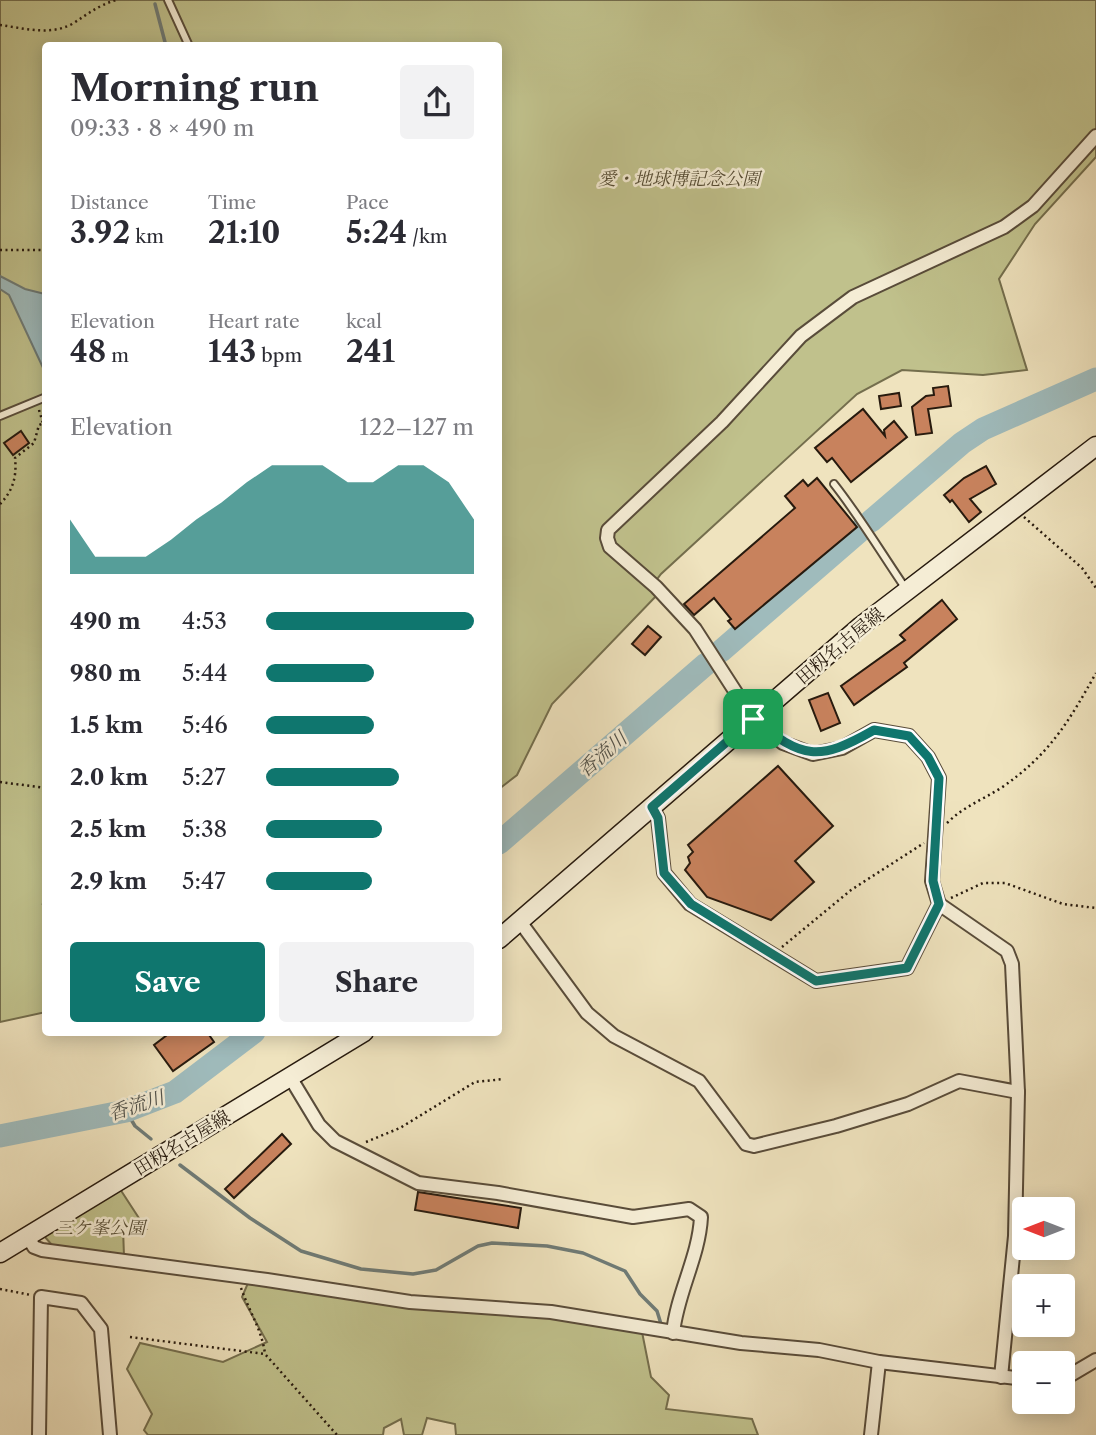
<!DOCTYPE html>
<meta charset="utf-8">
<style>
body{margin:0;font-family:"Libre Caslon Text","Noto Serif JP",serif;background:#f2f2f3;color:#2b2b33;height:100vh;display:flex;flex-direction:column;font-size:26px;white-space:nowrap}
*{box-sizing:border-box;margin:0}
p{font-size:23px;color:#7c7c81}
.icon{flex:none;width:38px;height:38px;fill:none;stroke:currentColor;stroke-width:2;stroke-linecap:round;stroke-linejoin:round}
.map{position:relative;flex:1;overflow:hidden}
.sheet{position:absolute;left:42px;top:42px;width:460px;height:994px;display:flex;flex-direction:column;background:#fff;border-radius:7px;box-shadow:0 4px 18px #0003}
.sheet>*{flex:none}
.needle{width:46px;rotate:270deg}
.controls{position:absolute;left:1012px;top:1197px;display:grid;gap:14px}
.controls a{display:grid;place-items:center;width:63px;height:63px;border-radius:7px;background:#fff;box-shadow:0 4px 18px #0003;font-size:35px}
.pin{position:absolute;display:grid;place-items:center;width:60px;height:60px;color:#fff;margin:-30px;border-radius:14px;box-shadow:0 4px 10px #0006}
.round{display:grid;place-items:center;flex:none;width:74px;height:74px;border-radius:7px;background:#f2f2f3}
.head{display:flex;align-items:center;justify-content:space-between;height:119px;padding:0 28px}
h1{font-size:38px;font-weight:700;line-height:52px}
.figures{display:grid;grid-template-columns:repeat(3,1fr);gap:10px;height:119px;padding:7px 28px}
.figures div{display:grid;align-content:center}
.figures b{font-size:30px;font-weight:700}
.figures small{font-size:19px;font-weight:400}
.figures p{font-size:19px}
.chart{height:196px;padding:14px 28px}
.chart p{display:flex;justify-content:space-between}
.chart svg{width:100%;height:126px;margin-top:7px;fill:#0f766e;opacity:.7}
.button{display:flex;gap:14px;margin-top:auto;padding:14px 28px}
.button a{flex:1;height:80px;border-radius:7px;background:#0f766e;color:#fff;font-size:28px;font-weight:700;line-height:80px;text-align:center}
.button a+a{background:#f2f2f3;color:#2b2b33}
ul{padding:0 28px;list-style:none;font-size:23px}
li{display:grid;grid-template-columns:112px 84px 1fr;align-items:center;height:52px}
li i{height:18px;border-radius:9px;background:#0f766e}
.map>svg:first-child{display:block}
.green{fill:#c0c18c;stroke:#746e4d;stroke-width:2}
.water{fill:#9fbbbc;stroke:#6f7b76;stroke-width:2}
.lines{fill:none;stroke-linecap:round;stroke-linejoin:round}
.stream{stroke:#6f7b76;stroke-width:3.5}
.river{stroke:#9fbbbc;stroke-width:23}
.building{fill:#c8825d;stroke:#271a0e;stroke-width:2}
.service-casing{stroke:#594c3a;stroke-width:10}
.minor-casing{stroke:#594c3a;stroke-width:16}
.secondary-casing{stroke:#271a0e;stroke-width:21}
.path{stroke:#271a0e;stroke-width:2.5;stroke-dasharray:2 3.5;stroke-linecap:butt}
.service{stroke:#f5edd5;stroke-width:6}
.minor{stroke:#f5edd5;stroke-width:12}
.secondary{stroke:#f5edd5;stroke-width:18}
.route-casing{stroke:#fff;stroke-width:14}
.route{stroke:#0f766e;stroke-width:9}
.labels{text-anchor:middle;stroke-width:5;stroke-linejoin:round;paint-order:stroke}
.park-label{font-size:18px;font-style:italic;fill:#554c34;stroke:#f5edd5}
.street-label{font-size:18px;fill:#271a0e;stroke:#f5edd5}
.water-label{font-size:19px;font-style:italic;fill:#51524b;stroke:#f5edd5}
</style>
<div class="map">
<svg width="1096" height="1435" viewBox="0 0 1096 1435">
<rect width="100%" height="100%" fill="#efe3be"/>
<filter id="stains"><feTurbulence type="fractalNoise" baseFrequency=".00286" numOctaves="4"/><feColorMatrix values="0 0 0 0 .2 0 0 0 0 .09 0 0 0 0 .02 0 0 0 .5 -.17"/></filter>
<radialGradient id="worn" r=".72"><stop offset=".6" stop-color="#630" stop-opacity="0"/><stop offset="1" stop-color="#630" stop-opacity=".3"/></radialGradient>
<!-- green -->
<g class="green">
<polygon points="0,0 1096,0 1096,157 1035,224 999,279 1027,370 983,375 902,370 857,394 661,574 652,586 659,593 552,704 517,775 499,789 499,46 46,46 46,1012 0,1022"/>
<polygon points="120,1189 146,1229 123,1228 124,1256 52,1245 44,1236"/>
<polygon points="248,1283 549,1317 642,1332 651,1377 669,1395 666,1409 752,1419 758,1435 456,1435 455,1424 427,1418 422,1435 404,1435 401,1419 384,1428 383,1435 148,1435 144,1430 152,1414 127,1369 140,1343 223,1362 267,1342 242,1297"/>
</g>
<!-- water -->
<polygon class="water" points="0,276 25,289 45,294 45,372 9,295 0,289"/>
<g class="lines">
<!-- stream -->
<g class="stream">
<polyline points="155,4 166,46"/>
<polyline points="126,1111 135,1126 151,1139"/>
<polyline points="180,1165 250,1218 301,1251 361,1269 413,1274 436,1270 478,1246 492,1243 547,1246 583,1253 625,1271 640,1294 657,1311 661,1324"/>
</g>
<!-- river -->
<g class="river">
<polyline points="871,521 962,443 983,429 1096,379"/>
<polyline points="721,651 862,529"/>
<polyline points="499,843 706,664"/>
<polyline points="0,1136 126,1111 175,1092 254,1032"/>
</g>
</g>
<!-- building -->
<g class="building">
<polygon points="948,386 951,406 928,409 932,433 916,435 912,407 926,396 934,395 933,388"/>
<polygon points="899,393 901,406 881,409 879,396"/>
<polygon points="863,409 885,436 884,430 894,421 907,437 851,482 832,458 827,462 815,448"/>
<polygon points="21,431 29,443 13,455 4,443"/>
<polygon points="986,466 996,484 970,499 981,512 969,522 952,500 950,502 944,495 964,478"/>
<polygon points="817,478 857,527 735,629 728,621 731,619 714,598 694,615 684,604 795,508 785,496 803,480 808,486"/>
<polygon points="942,600 957,619 904,663 907,667 854,705 841,686 905,640 900,635"/>
<polygon points="648,626 661,637 645,655 632,644"/>
<polygon points="828,693 840,723 821,731 809,700"/>
<polygon points="778,766 833,826 795,861 814,882 771,920 707,897 685,870 690,863 688,857 693,852 688,845"/>
<polygon points="171,1032 207,1032 214,1042 173,1071 154,1045"/>
<polygon points="282,1134 291,1144 234,1198 225,1189"/>
<polygon points="418,1192 521,1208 518,1228 415,1210"/>
</g>
<g class="lines">
<defs>
<g id="service">
<polyline points="168,0 189,46"/>
<polyline points="0,416 46,397"/>
<path d="M 834,484 C 860,517 882,554 906,589"/>
</g>
<g id="minor">
<polyline points="652,807 658,818 664,873 690,904 816,981 907,968 939,904 932,881 939,778 928,757 909,736 874,730 842,748 813,754 783,743 753,719 695,629 656,587 610,547 607,538 608,530 722,422 801,336 853,297 1004,227 1033,206 1096,136"/>
<polyline points="939,904 1007,951 1012,964 1018,1092 1015,1236 1001,1377"/>
<polyline points="521,923 587,1013 614,1036 699,1081 746,1144 754,1146 836,1126 908,1104 959,1081 1018,1092"/>
<path d="M 290,1077 L 319,1125 L 335,1141 L 418,1183 L 498,1193 L 633,1217 L 689,1209 L 701,1217 C 699,1257 677,1293 673,1333"/>
<polyline points="27,1236 34,1247 42,1250 267,1280 410,1302 551,1312 741,1343 819,1350 879,1362 1024,1379"/>
<polyline points="1062,1380 1096,1360"/>
<polyline points="39,1435 41,1297 81,1303 101,1329 110,1435"/>
<polyline points="871,1435 879,1362"/>
</g>
<g id="secondary">
<polyline points="499,939 861,626 1096,446"/>
<polyline points="0,1253 364,1032"/>
</g>
</defs>
<!-- service casing -->
<use href="#service" class="service-casing"/>
<!-- minor casing -->
<use href="#minor" class="minor-casing"/>
<!-- secondary casing -->
<use href="#secondary" class="secondary-casing"/>
<!-- path -->
<g class="path">
<path d="M 0,25 C 23,28 50,36 72,24 C 88,14 97,6 116,0"/>
<polyline points="0,250 46,250"/>
<polyline points="39,410 43,423"/>
<path d="M 0,504 C 13,491 17,476 15,458 L 34,443 L 39,425 L 46,422"/>
<polyline points="1024,517 1082,568 1096,588"/>
<polyline points="0,782 46,788"/>
<path d="M 947,823 C 963,807 982,800 1001,788 C 1049,755 1068,723 1096,673"/>
<polyline points="951,898 983,883 1005,883 1063,904 1096,908"/>
<polyline points="43,905 46,881"/>
<polyline points="782,947 851,890 924,843"/>
<polyline points="366,1142 400,1128 475,1082 504,1079"/>
<path d="M 241,1288 C 249,1311 262,1330 265,1354"/>
<polyline points="0,1289 31,1295"/>
<polyline points="130,1337 265,1354 337,1435"/>
</g>
<!-- service -->
<use href="#service" class="service"/>
<!-- minor -->
<use href="#minor" class="minor"/>
<!-- secondary -->
<use href="#secondary" class="secondary"/>
</g>
<g class="lines">
<defs>
<path id="route" d="M 753,719 C 803,759 818,762 874,730 L 909,736 L 928,757 L 939,778 L 933,881 L 939,904 L 907,968 L 816,981 L 691,904 L 664,873 L 658,818 L 652,807 Z"/>
</defs>
<!-- route casing -->
<use href="#route" class="route-casing"/>
<!-- route -->
<use href="#route" class="route"/>
</g>
<g class="labels">
<!-- park labels -->
<g class="park-label">
<text x="679" y="185">愛・地球博記念公園</text>
<text x="100" y="1234">三ケ峯公園</text>
</g>
<!-- street labels -->
<g class="street-label">
<text transform="translate(840 646) rotate(-40)" y="6">田籾名古屋線</text>
<text transform="translate(182 1143) rotate(-31)" y="6">田籾名古屋線</text>
</g>
<!-- water labels -->
<g class="water-label">
<text transform="translate(602 754) rotate(-41)" y="7">香流川</text>
<text transform="translate(136 1105) rotate(-18)" y="7">香流川</text>
</g>
</g>
<rect width="100%" height="100%" filter="url(#stains)"/>
<rect width="100%" height="100%" fill="url(#worn)"/>
</svg>
<div class="controls">
<a><svg class="needle" viewBox="-14 -14 28 28"><path d="M0-13l5 13h-10z" fill="#e53935"/><path d="M0 13l5-13h-10z" fill="#7c7c81"/></svg></a>
<a>+</a>
<a>−</a>
</div>
<div class="pin" style="left:753px;top:719px;background:#1e9e55"><svg class="icon" aria-label="arrive" viewBox="0 0 24 24"><path d="M6 21V4h12l-3 4 3 4H6"/></svg></div>
<section class="sheet">
<div class="head"><div><h1>Morning run</h1><p>09:33 · 8 × 490 m</p></div><a class="round"><svg class="icon" aria-label="share" viewBox="0 0 24 24"><path d="M12 15V3M7 8l5-5 5 5M5 13v7h14v-7"/></svg></a></div>
<div class="figures">
<div><p>Distance</p><b>3.92<small> km</small></b></div>
<div><p>Time</p><b>21:10</b></div>
<div><p>Pace</p><b>5:24<small> /km</small></b></div>
</div>
<div class="figures">
<div><p>Elevation</p><b>48<small> m</small></b></div>
<div><p>Heart rate</p><b>143<small> bpm</small></b></div>
<div><p>kcal</p><b>241</b></div>
</div>
<div class="chart"><p><span>Elevation</span>122–127 m</p>
<svg viewBox="0 0 160 44" preserveAspectRatio="none"><path d="M0 44V25L10 38L20 38L30 38L40 32L50 25L60 19L70 12L80 6L90 6L100 6L110 12L120 12L130 6L140 6L150 12L160 25V44z"/></svg>
</div>
<ul>
<li><b>490 m</b>4:53<i style="width:100%"></i></li>
<li><b>980 m</b>5:44<i style="width:52%"></i></li>
<li><b>1.5 km</b>5:46<i style="width:52%"></i></li>
<li><b>2.0 km</b>5:27<i style="width:64%"></i></li>
<li><b>2.5 km</b>5:38<i style="width:56%"></i></li>
<li><b>2.9 km</b>5:47<i style="width:51%"></i></li>
</ul>
<div class="button"><a>Save</a><a>Share</a></div>
</section>
</div>
